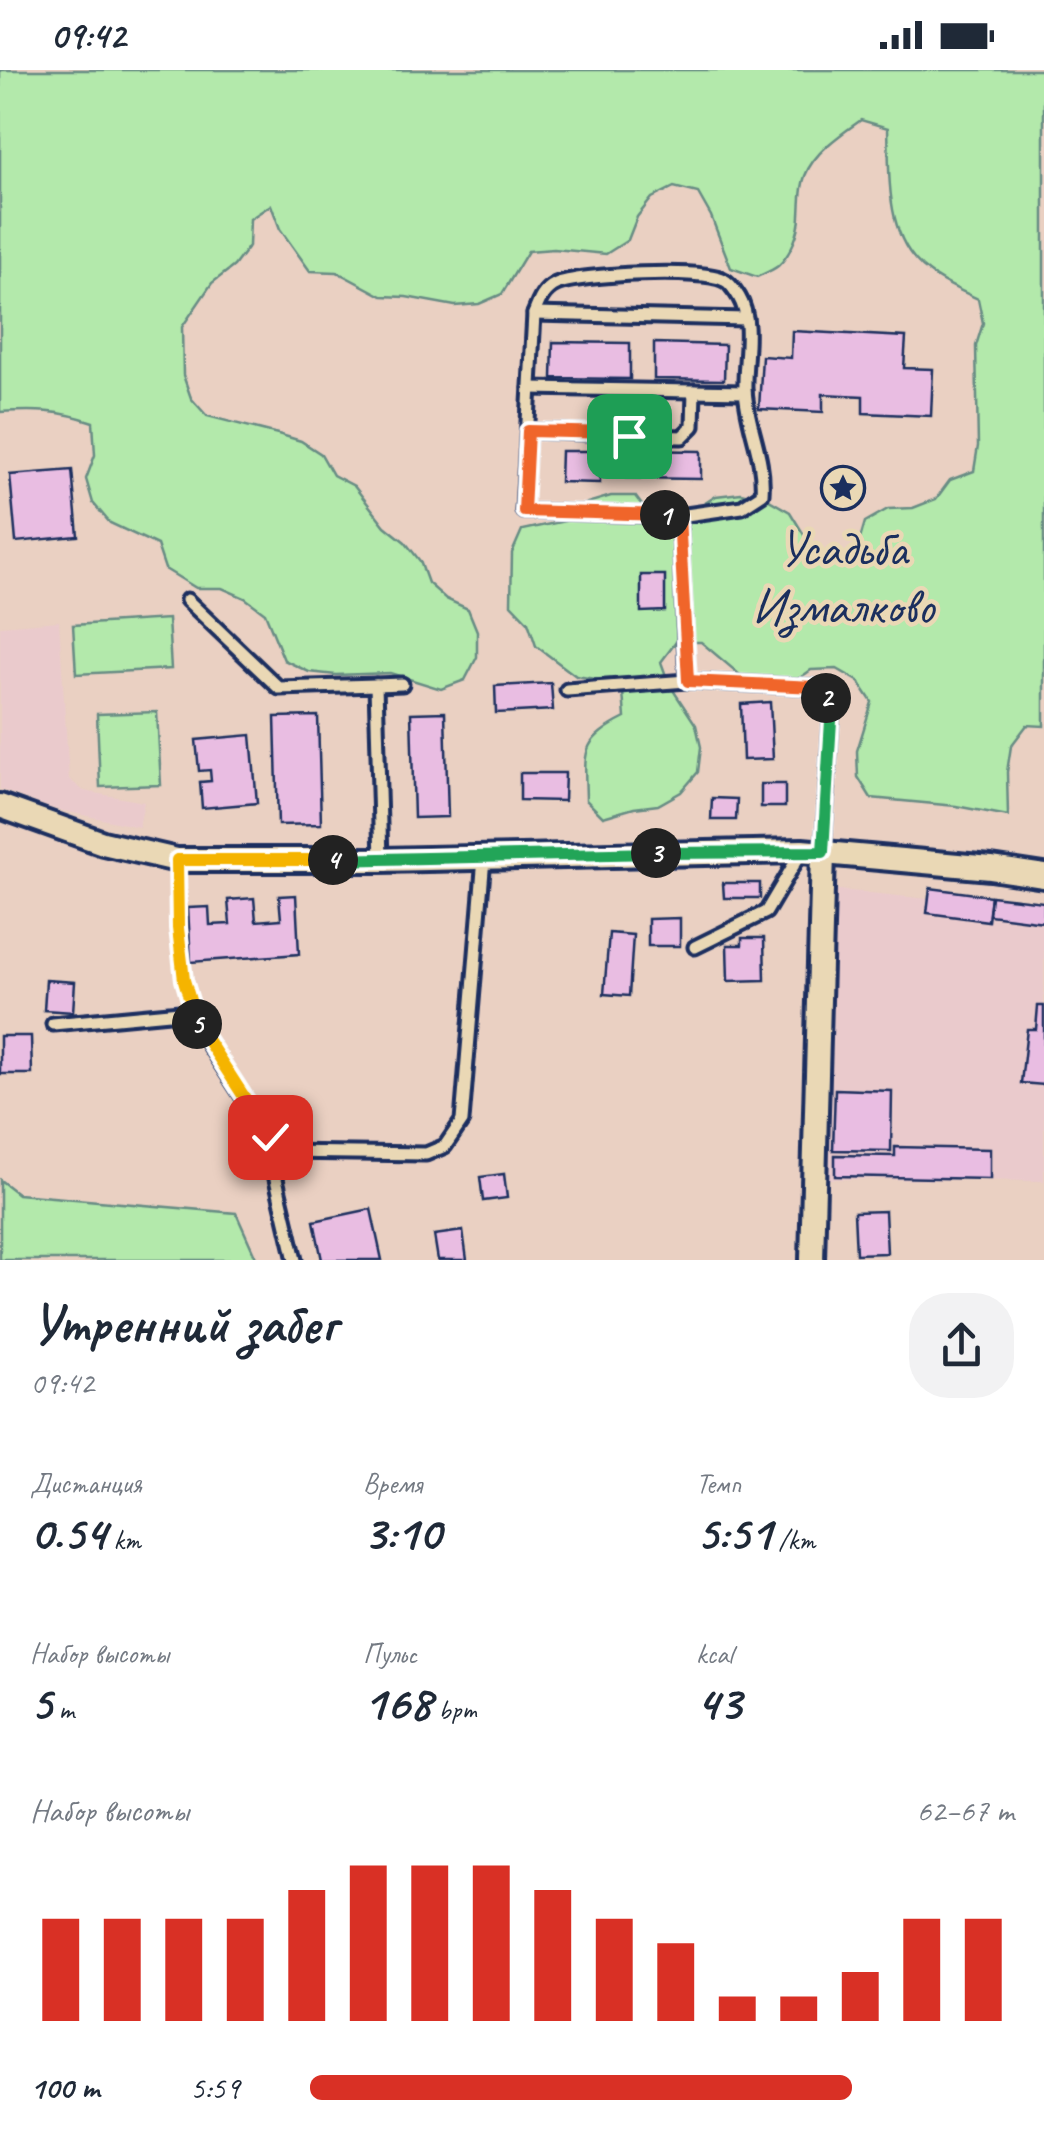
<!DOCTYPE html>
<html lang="ru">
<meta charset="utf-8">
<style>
body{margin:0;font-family:Caveat,sans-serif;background:#f2f2f3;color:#1f2937;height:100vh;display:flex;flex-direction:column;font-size:38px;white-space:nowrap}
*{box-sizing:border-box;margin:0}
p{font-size:32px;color:#747a83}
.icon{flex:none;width:55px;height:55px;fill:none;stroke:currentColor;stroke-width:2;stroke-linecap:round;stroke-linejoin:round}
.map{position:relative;height:1190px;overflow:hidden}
.drawer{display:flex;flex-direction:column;background:#fff;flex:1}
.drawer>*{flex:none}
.pin{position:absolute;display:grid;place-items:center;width:85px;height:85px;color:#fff;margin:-42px;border-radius:20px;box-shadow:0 5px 15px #0006}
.km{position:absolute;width:50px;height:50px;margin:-25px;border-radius:50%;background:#222;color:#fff;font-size:28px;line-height:50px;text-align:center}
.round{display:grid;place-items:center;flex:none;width:105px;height:105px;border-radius:40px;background:#f2f2f3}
.summary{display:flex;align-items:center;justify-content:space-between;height:170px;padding:0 30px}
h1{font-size:55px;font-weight:600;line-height:75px}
.stats{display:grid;grid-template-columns:repeat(3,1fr);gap:15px;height:170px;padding:10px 30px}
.stats div{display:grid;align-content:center}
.stats b{font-size:50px;font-weight:600}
.stats small{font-size:28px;font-weight:400}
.stats p{font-size:28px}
.chart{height:280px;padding:20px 30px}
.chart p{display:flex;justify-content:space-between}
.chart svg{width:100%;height:180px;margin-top:10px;stroke:#d93025;stroke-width:6}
ul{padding:0 30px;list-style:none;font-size:32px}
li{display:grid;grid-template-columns:160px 120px 1fr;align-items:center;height:75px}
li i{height:25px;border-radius:12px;background:#d93025}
.status{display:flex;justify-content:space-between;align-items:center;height:70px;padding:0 50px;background:#fff;direction:ltr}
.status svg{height:28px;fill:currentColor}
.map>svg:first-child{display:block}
.built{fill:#eacacc}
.green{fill:#b3e9ab;stroke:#678c84;stroke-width:2.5}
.building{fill:#e9bde2;stroke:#1b2f5e;stroke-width:2.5}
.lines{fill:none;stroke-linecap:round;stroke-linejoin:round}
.service-casing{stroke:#1b2f5e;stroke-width:19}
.minor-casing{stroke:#1b2f5e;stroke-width:30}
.path{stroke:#1b2f5e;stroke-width:4;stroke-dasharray:2.5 8;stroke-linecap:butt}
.service{stroke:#ead8b5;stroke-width:11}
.minor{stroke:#ead8b5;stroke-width:22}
.split-1-casing{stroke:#fff;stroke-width:20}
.split-2-casing{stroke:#fff;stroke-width:20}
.split-3-casing{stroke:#fff;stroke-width:20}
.split-4-casing{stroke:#fff;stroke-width:20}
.split-5-casing{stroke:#fff;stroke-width:20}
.split-6-casing{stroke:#fff;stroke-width:20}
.split-1{stroke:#f0652b;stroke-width:12}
.split-2{stroke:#f0652b;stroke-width:12}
.split-3{stroke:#22a559;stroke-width:12}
.split-4{stroke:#22a559;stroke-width:12}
.split-5{stroke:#f5b400;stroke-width:12}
.split-6{stroke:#f5b400;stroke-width:12}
.labels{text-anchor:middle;stroke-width:9;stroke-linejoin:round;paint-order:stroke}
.poi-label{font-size:50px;fill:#1b2f5e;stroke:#ead8b5}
</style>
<div class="status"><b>09:42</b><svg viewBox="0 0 49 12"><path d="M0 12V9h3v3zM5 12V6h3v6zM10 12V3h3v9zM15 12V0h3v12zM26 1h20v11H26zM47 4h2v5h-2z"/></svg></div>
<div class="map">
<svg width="1044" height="1190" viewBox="0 0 1044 1190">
<rect width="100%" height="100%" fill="#ead0c2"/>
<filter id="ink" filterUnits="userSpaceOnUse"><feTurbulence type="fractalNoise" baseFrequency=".01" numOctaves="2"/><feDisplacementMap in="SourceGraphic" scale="20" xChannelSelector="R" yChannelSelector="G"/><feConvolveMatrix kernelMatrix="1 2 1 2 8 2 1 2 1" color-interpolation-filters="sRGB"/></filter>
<g filter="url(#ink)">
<!-- built -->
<g class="built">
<polygon points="59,551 69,709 84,721 144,732 139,757 50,738 0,719 0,556"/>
<polygon points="930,818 1044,832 1044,1111 828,1109 831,819 928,829"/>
</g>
<!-- green -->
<g class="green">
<path d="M 0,0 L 1044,0 L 1044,656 L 1027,655 L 1011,676 L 1007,702 L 1008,746 L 956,736 L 871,728 L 858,707 L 857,681 L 872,632 L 858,611 L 837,599 L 811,600 L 790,615 L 765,613 L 740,605 L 701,572 L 676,572 L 661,592 L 669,614 L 696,655 L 701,677 L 698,702 L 681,722 L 658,735 L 634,738 L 603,747 L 586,730 C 585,682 579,671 625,648 L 623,622 L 601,610 L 576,606 L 536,576 L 528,552 L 511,534 L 512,483 L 522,460 L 569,450 L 587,433 L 611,426 L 635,426 L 651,447 L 673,454 L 716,426 L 741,423 L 769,430 L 790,442 L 817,486 L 840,493 L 858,476 L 865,452 L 888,439 L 913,438 L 936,429 L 950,410 L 974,401 L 978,376 L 976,276 L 983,253 L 978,229 C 962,221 944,214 930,203 C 884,171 890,107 888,58 L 861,50 C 841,64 814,82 805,106 C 800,119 801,132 800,145 C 800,162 791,184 778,196 C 773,200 763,204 757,207 L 731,198 L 711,146 L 698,123 L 674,117 L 652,128 L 637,147 L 628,170 L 606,184 L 554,179 L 528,181 L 502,224 L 479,234 L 455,236 L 406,227 L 382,226 L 337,202 L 310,201 L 280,159 L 271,135 L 250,149 L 249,176 L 234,196 L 212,213 L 182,257 L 183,305 L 191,328 L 207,346 L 278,364 L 301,371 L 321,384 L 333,405 L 354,416 L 385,456 L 405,472 L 420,491 L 428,513 L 446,529 L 468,539 L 477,561 L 477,587 L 465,610 L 441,619 L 390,603 L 336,605 L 309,602 L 284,590 L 265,543 L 245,528 L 222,518 L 196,518 L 165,499 L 157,475 L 110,453 L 93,433 L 86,409 L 95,385 L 93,352 C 59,340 35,340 0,342 Z"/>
<polygon points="168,549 171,599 76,604 73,555"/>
<polygon points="157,642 161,715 100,717 97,644"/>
<polygon points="0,1110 18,1124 236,1143 257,1190 0,1190"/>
</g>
<!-- building -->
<g class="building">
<polygon points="792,261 906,267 904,298 933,299 931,346 863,343 863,326 823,324 823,342 759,339 762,286 791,288"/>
<polygon points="553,272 630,273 630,309 552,308"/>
<polygon points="654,273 725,275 724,310 654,309"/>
<polygon points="625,328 661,329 661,358 625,358"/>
<polygon points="627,380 701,381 701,409 626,408"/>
<polygon points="561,381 600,381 600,413 560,412"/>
<polygon points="72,400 78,466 16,472 10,405"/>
<polygon points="641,505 665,505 665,541 641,542"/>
<polygon points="551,613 553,640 496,643 495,616"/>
<polygon points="770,632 773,689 743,690 741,634"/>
<polygon points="445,642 448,747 414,748 411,643"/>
<polygon points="318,646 321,754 278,755 275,647"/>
<polygon points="251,665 257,733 202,738 200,712 211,711 210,700 199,701 196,670"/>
<polygon points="520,703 565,703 564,731 520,730"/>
<rect x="761" y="714" width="24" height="23"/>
<polygon points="712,728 737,729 736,750 711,750"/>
<polygon points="723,813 760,813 760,828 724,828"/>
<polygon points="930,818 991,826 988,851 927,843"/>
<polygon points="296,825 299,884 191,892 188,838 209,837 210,855 230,854 228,830 254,828 256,851 281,849 279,826"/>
<polygon points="991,826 1044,832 1044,852 989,845"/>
<polygon points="680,848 680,876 648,876 648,849"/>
<polygon points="609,863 633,865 629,926 604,924"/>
<polygon points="742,868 764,868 765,910 728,911 727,875 742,875"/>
<polygon points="46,910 75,912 73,942 44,940"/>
<polygon points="1038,936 1044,936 1044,1015 1021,1013 1027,959 1036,959"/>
<polygon points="0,966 31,966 32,1004 0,1004"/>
<polygon points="835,1019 892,1021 891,1081 833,1080"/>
<polygon points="895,1077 990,1079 990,1109 835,1106 835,1085 895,1086"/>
<polygon points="504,1104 507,1128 483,1131 480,1107"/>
<polygon points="371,1139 382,1190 322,1190 314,1151"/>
<polygon points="885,1141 887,1183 856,1184 854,1142"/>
<polygon points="463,1161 467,1190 438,1190 434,1165"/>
</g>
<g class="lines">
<defs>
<g id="service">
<polyline points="534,244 746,249"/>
<polyline points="530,318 745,322"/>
<path d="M 528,361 C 580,362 630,366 682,367 L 693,356 L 694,321"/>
<path d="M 679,446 L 742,437 L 762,424 C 765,386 746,354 745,318 C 744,290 754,252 739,227 C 736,222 729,212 724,210 C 705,198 578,204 556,214 C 543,220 539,231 534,244 L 523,441 L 679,446 L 687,611"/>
<polyline points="187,530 279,618 376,615 381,790"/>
<polyline points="376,615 402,614"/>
<polyline points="567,620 687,611 815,617 832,634 823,782"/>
<polyline points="695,877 766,842 802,781"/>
<polyline points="53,954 180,942 198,958 269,1067 282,1082 426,1084 445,1076 462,1051 484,788"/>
<polyline points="282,1082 276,1109 295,1190"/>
</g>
<g id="minor">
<polyline points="0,736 103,773 177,790 381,790 802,781 991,798 1044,806"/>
<polyline points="812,1190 823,782"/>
</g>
</defs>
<!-- service casing -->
<use href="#service" class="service-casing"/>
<!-- minor casing -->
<use href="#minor" class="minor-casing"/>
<!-- path -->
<path class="path" d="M 177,809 C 178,849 178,890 190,929"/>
<!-- service -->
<use href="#service" class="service"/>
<!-- minor -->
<use href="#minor" class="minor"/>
</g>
</g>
<g class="lines" filter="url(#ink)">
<defs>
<polyline id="split-1" points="629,366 613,363 528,361 524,441 665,445"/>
<polyline id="split-2" points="665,445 679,446 688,611 815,617 826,628"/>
<polyline id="split-3" points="656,783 823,782 832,634 826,628"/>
<polyline id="split-4" points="333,790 656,783"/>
<polyline id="split-5" points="197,954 184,910 178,858 177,790 333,790"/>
<polyline id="split-6" points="197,954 270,1067"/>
</defs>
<!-- split-1 casing -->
<use href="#split-1" class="split-1-casing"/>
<!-- split-2 casing -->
<use href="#split-2" class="split-2-casing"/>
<!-- split-3 casing -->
<use href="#split-3" class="split-3-casing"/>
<!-- split-4 casing -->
<use href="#split-4" class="split-4-casing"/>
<!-- split-5 casing -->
<use href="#split-5" class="split-5-casing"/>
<!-- split-6 casing -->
<use href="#split-6" class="split-6-casing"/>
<!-- split-1 -->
<use href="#split-1" class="split-1"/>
<!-- split-2 -->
<use href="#split-2" class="split-2"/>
<!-- split-3 -->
<use href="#split-3" class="split-3"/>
<!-- split-4 -->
<use href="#split-4" class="split-4"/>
<!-- split-5 -->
<use href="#split-5" class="split-5"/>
<!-- split-6 -->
<use href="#split-6" class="split-6"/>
</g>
<!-- icons -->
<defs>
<symbol id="sight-ring" viewBox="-11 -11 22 22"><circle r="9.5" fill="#ead8b5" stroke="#1b2f5e" stroke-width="1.5"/><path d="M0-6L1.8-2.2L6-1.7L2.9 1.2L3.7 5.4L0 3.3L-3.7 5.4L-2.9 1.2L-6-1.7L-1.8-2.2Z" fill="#1b2f5e"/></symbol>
</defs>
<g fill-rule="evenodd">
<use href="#sight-ring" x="818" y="393" width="50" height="50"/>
</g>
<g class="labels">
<!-- poi labels -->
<g class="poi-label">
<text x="843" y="495">Усадьба<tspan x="843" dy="58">Измалково</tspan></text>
</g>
</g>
</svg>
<div class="pin" style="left:629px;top:366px;background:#1e9e55"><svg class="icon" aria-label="arrive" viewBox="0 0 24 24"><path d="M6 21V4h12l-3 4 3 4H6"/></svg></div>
<div class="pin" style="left:270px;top:1067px;background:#d93025"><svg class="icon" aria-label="check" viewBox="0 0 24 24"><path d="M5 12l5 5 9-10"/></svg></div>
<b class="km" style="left:665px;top:445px">1</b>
<b class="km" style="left:826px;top:628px">2</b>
<b class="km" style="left:656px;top:783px">3</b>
<b class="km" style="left:333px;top:790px">4</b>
<b class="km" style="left:197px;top:954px">5</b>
</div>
<section class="drawer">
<div class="summary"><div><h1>Утренний забег</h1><p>09:42</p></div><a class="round"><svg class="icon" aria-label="share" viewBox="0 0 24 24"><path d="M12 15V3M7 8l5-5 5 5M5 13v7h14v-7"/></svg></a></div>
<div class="stats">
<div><p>Дистанция</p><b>0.54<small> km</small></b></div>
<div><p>Время</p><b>3:10</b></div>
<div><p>Темп</p><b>5:51<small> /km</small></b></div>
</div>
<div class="stats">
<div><p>Набор высоты</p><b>5<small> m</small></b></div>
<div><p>Пульс</p><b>168<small> bpm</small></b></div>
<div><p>kcal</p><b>43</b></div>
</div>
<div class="chart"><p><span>Набор высоты</span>62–67 m</p>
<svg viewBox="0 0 160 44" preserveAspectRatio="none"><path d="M5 44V19M15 44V19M25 44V19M35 44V19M45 44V12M55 44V6M65 44V6M75 44V6M85 44V12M95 44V19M105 44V25M115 44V38M125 44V38M135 44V32M145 44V19M155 44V19"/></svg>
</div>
<ul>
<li><b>100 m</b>5:59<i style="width:77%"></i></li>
</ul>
</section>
